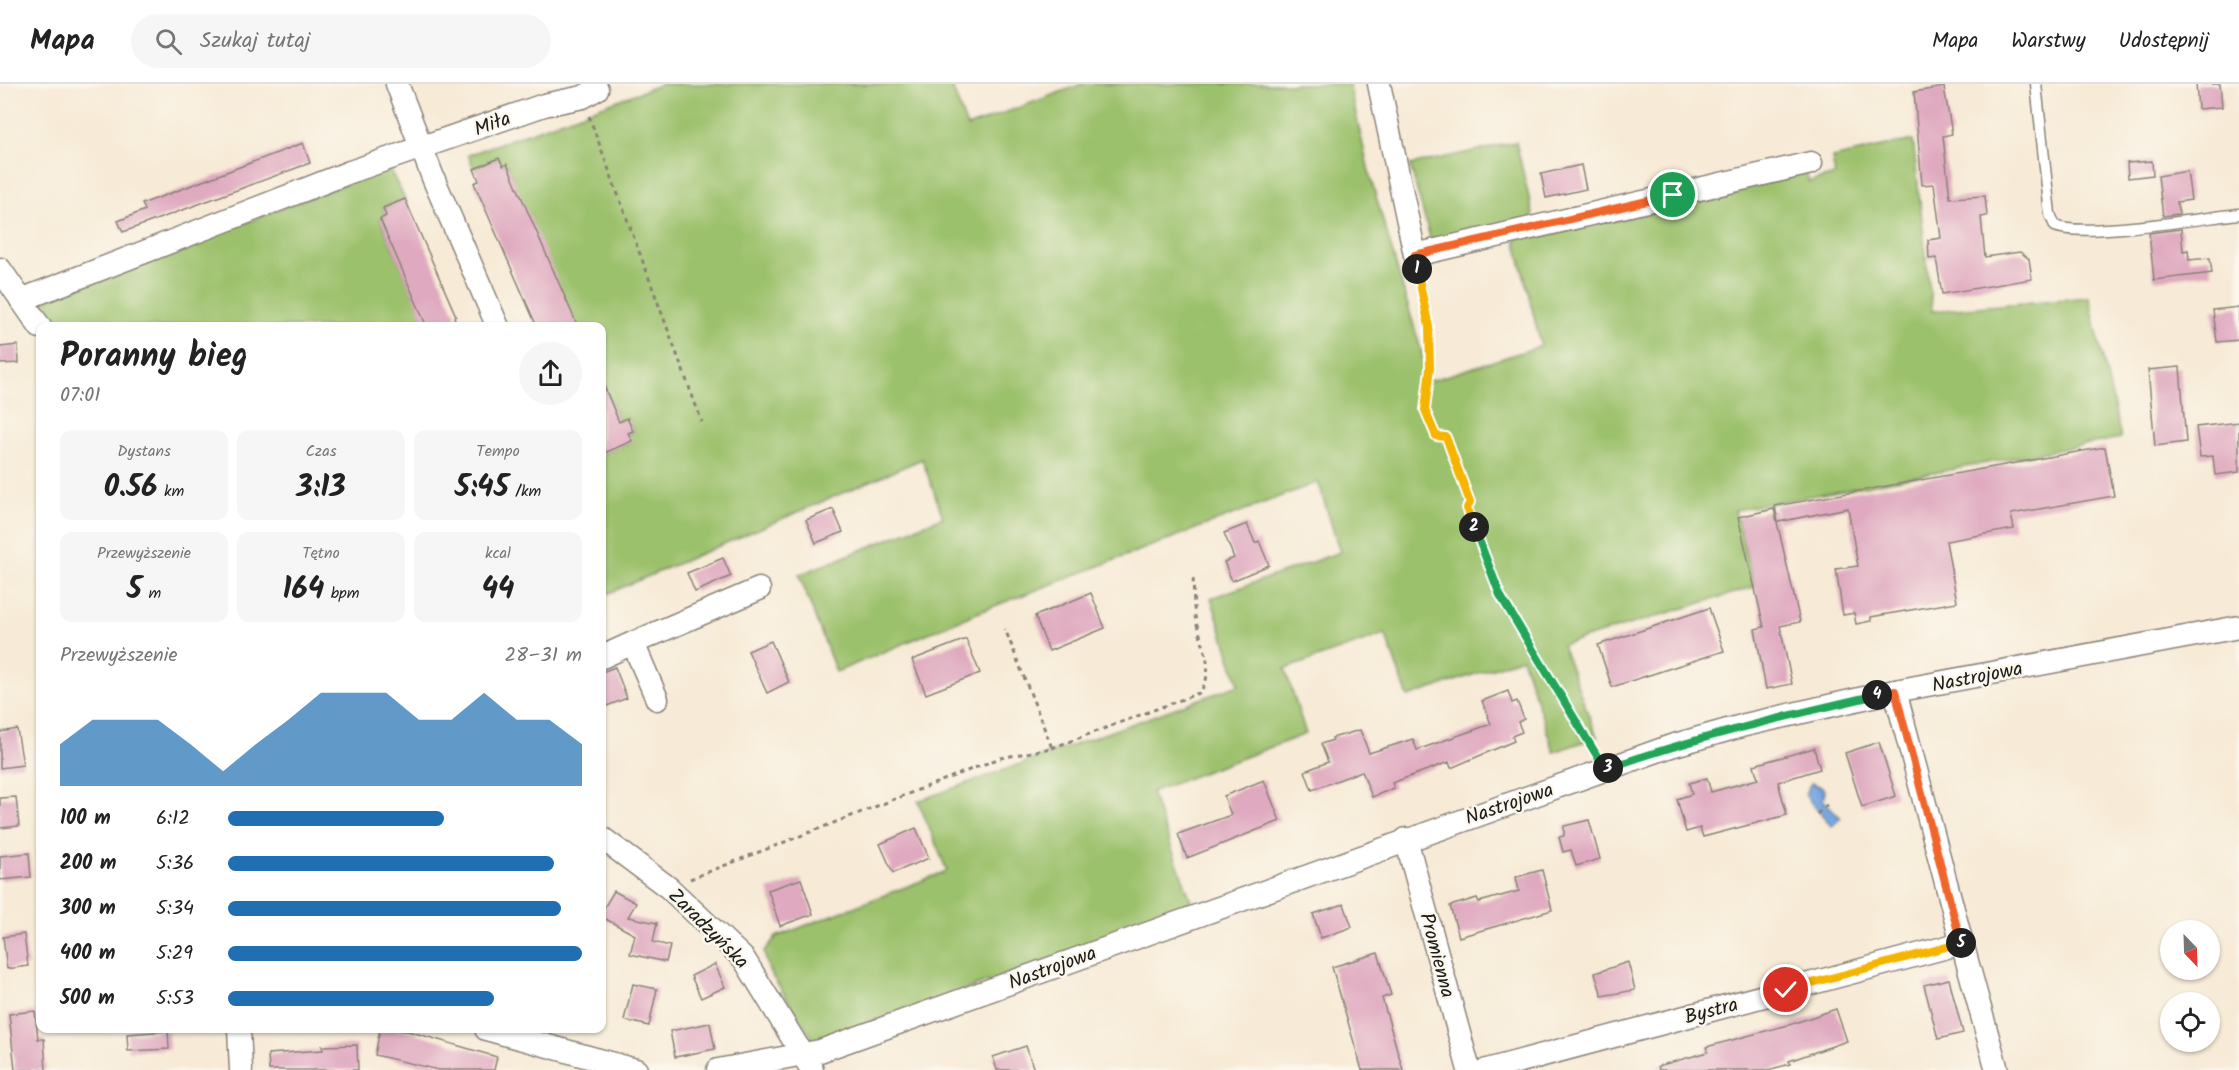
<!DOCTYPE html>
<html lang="pl">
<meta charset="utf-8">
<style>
body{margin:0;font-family:Kalam,sans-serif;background:#f6f6f6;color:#222;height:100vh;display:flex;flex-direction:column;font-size:22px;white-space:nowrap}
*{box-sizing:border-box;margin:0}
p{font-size:20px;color:#767676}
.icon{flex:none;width:33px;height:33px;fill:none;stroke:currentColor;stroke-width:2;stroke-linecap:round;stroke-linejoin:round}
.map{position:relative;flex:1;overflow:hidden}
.drawer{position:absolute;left:36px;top:238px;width:570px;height:711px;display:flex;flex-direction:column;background:#fff;border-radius:12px;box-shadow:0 2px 4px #0004}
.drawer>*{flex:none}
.needle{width:39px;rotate:157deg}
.fabs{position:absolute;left:2160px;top:836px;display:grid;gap:12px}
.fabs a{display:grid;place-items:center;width:60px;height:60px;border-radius:50%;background:#fff;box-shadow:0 2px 4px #0004;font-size:30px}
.pin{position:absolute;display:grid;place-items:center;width:51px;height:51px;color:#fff;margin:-26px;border:3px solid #fff;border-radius:50%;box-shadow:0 2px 6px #0007}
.km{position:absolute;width:30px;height:30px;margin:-15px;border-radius:50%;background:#222;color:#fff;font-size:16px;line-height:30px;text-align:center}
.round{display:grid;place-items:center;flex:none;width:63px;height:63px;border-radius:32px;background:#f6f6f6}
.summary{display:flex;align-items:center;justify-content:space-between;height:102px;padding:0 24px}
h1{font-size:33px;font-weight:800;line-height:45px}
.metrics{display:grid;grid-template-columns:repeat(3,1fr);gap:9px;height:102px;padding:6px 24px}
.metrics div{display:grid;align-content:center;border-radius:12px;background:#f6f6f6;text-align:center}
.metrics b{font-size:30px;font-weight:800}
.metrics small{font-size:16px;font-weight:400}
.metrics p{font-size:16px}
.chart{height:168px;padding:12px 24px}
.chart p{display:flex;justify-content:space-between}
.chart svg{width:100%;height:108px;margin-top:6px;fill:#1f6fb2;opacity:.7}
ul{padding:0 24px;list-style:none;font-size:20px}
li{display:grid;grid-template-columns:96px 72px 1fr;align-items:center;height:45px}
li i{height:15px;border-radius:8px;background:#1f6fb2}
header{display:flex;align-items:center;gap:36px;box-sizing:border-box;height:84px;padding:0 30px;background:#fff;border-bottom:2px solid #e0e0e0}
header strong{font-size:28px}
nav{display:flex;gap:33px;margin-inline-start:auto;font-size:21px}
.search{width:420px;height:54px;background:#f6f6f6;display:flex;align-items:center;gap:15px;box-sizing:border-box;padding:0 21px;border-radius:33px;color:#767676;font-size:22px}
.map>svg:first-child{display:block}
.green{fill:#9cc16c;stroke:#5c6e44;stroke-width:1.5}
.water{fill:#76a6e0;stroke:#49617e;stroke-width:1.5}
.building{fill:#dfa9bf}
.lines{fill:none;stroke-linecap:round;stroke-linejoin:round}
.service-casing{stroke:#8a8379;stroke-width:13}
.minor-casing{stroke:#8a8379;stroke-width:25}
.path{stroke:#8a8379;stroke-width:3;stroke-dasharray:4.5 4.5;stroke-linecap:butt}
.service{stroke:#fff;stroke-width:10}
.minor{stroke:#fff;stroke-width:22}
.split-1-casing{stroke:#fff;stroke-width:12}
.split-2-casing{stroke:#fff;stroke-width:12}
.split-3-casing{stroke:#fff;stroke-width:12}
.split-4-casing{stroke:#fff;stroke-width:12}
.split-5-casing{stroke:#fff;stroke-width:12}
.split-6-casing{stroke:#fff;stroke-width:12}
.split-1{stroke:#f0652b;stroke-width:8}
.split-2{stroke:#f5b400;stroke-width:8}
.split-3{stroke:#22a559;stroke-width:8}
.split-4{stroke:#22a559;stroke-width:8}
.split-5{stroke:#f0652b;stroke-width:8}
.split-6{stroke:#f5b400;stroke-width:8}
.labels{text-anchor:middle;stroke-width:5;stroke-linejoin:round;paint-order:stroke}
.street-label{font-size:20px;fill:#1c1c1c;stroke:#fbf7ec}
</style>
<header>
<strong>Mapa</strong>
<div class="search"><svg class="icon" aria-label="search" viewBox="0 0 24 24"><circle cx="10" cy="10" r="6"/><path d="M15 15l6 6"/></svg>Szukaj tutaj</div>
<nav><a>Mapa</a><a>Warstwy</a><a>Udostępnij</a></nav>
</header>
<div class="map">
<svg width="2239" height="986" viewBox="0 0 2239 986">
<rect width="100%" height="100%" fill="#fbf7ec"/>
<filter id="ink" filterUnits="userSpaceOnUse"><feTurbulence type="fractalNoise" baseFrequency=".0167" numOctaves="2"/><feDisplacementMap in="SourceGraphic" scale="12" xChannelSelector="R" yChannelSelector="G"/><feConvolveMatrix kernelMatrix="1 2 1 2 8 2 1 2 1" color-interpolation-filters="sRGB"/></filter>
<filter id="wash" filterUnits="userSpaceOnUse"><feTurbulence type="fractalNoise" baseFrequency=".008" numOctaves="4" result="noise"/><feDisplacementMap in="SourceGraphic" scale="24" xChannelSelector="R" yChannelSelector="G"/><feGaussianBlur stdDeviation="1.35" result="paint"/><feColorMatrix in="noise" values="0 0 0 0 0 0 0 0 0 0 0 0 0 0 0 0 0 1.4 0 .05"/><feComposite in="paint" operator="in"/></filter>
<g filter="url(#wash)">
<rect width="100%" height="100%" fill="#f7ead6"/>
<!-- green -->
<g class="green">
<polygon points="662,0 951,0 967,43 1082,0 1349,0 1370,92 1430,297 1541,262 1515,154 1806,89 1809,98 1835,91 1832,74 1913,56 1932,227 2089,213 2121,354 1735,426 1754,503 1562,561 1597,653 1554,668 1522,574 1408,613 1385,550 1285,585 1306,650 1151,708 1193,822 817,961 769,887 764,868 776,853 947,787 918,717 1239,601 1211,514 1340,468 1318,398 979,528 836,588 799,491 943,433 922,375 602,512 602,385 604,384 602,370 631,357 628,349 633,347 627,334 619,338 602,297 602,243 573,243 507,80 503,82 499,75 474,85 468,71"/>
<polygon points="1516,58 1534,135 1431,157 1410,81"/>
<polygon points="383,85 390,86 405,115 383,124 386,132 380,135 428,243 52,243 39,223 52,214"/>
</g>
<!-- water -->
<polygon class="water" points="1811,699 1822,703 1825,707 1823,716 1841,734 1832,742 1808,715 1805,710"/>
<g id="blocks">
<!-- building -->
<g class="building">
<polygon points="2196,0 2220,0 2222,23 2198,25"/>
<polygon points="1944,3 1952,50 1943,52 1950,114 1985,112 1987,132 1981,133 1985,173 2020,168 2029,175 2032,195 1942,210 1936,174 1929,175 1928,156 1941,154 1934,100 1922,101 1914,8"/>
<polygon points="303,59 310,79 123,148 118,137 145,126 142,120"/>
<polygon points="499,74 503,82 507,80 578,243 537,243 474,99 479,97 474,85"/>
<polygon points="2152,77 2153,91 2128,94 2127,79"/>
<polygon points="1581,81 1586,105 1546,114 1541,90"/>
<polygon points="2187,87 2191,116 2177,118 2179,130 2163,132 2158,92"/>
<polygon points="405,115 456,232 454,233 458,243 427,243 380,135 386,132 383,124"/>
<polygon points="2181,145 2183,167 2188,166 2189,176 2210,174 2212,189 2154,196 2149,149"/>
<polygon points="2239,223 2239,256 2217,258 2213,226"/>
<polygon points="18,261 19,279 0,280 0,263"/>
<polygon points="2180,283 2186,358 2155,362 2148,286"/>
<polygon points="602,297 619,338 627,334 633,347 628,349 632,357 602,370"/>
<polygon points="2239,338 2239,388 2215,391 2213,372 2200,373 2196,343"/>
<polygon points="2105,363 2114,412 2011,430 2014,445 1946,457 1957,518 1871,533 1871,537 1856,540 1854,529 1843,531 1836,485 1858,482 1848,424 1778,438 1775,422"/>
<polygon points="833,425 843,448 816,459 806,436"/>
<polygon points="1774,425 1800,538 1780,542 1792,600 1766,605 1755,545 1764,543 1738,433"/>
<polygon points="1247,440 1255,459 1259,457 1269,481 1232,497 1224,478 1234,474 1224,449"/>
<polygon points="723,474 731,492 695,508 687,489"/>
<polygon points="1091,509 1105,544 1049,567 1035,532"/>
<polygon points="1709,524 1724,567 1612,603 1598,561"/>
<polygon points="966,555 980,589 926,610 912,576"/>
<polygon points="771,557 789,598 767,609 748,567"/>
<polygon points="615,583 627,614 602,624 602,588"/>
<polygon points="1508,607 1512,619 1517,617 1524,635 1518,638 1522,648 1512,652 1514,657 1451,684 1449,678 1392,699 1394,704 1372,713 1362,687 1312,706 1305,687 1328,678 1321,660 1333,656 1332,654 1360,646 1369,669 1413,655 1417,666 1491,640 1482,617"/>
<polygon points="17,645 23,681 0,684 0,648"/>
<polygon points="1879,658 1896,712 1862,723 1845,669"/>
<polygon points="1814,664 1820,685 1778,698 1787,731 1703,753 1700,744 1686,748 1677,715 1692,710 1689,699 1707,694 1711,708 1758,695 1754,681"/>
<polygon points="1264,696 1280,737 1187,774 1178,750 1231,731 1224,712"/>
<polygon points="16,713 19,742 0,744 0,714"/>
<polygon points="1589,736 1600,775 1576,782 1571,766 1563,768 1559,753 1564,752 1564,742"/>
<polygon points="916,744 929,774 893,789 880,760"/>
<polygon points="29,769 31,793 0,796 0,772"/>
<polygon points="1542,786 1552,826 1459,853 1450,822 1477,814 1479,818 1519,807 1516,793"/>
<polygon points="801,795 813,830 780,842 768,806"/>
<polygon points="614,807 636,819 628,833 657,839 653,858 670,862 666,878 630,870 635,851 602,833 602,827"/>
<polygon points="1344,820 1352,843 1321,854 1313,830"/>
<polygon points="24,850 28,882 7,885 3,853"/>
<polygon points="1378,869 1391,911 1382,914 1403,986 1362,986 1332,883"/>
<polygon points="1628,878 1635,906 1602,912 1595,889"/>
<polygon points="715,880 725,903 701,914 691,892"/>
<polygon points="1949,895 1963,949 1938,955 1924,901"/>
<polygon points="633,900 657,905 649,942 624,936"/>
<polygon points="1836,925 1847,957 1789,977 1790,980 1768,986 1659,986 1658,982 1708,968 1706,963 1792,940"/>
<polygon points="35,927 38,955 44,955 46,986 15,986 9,930"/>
<polygon points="710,939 715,965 675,973 670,947"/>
<polygon points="380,945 408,947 497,973 494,986 439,986 375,971"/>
<polygon points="168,947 169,965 128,967 127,950"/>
<polygon points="357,961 358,986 269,986 268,970 323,966 322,962"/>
<polygon points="1026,962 1034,986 997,986 993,973"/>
</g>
</g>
</g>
<g filter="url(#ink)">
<use href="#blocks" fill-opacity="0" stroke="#8a8379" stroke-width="1.5"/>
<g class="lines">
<defs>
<path id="service" d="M 2036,0 L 2050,130 L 2055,142 C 2082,154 2203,134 2239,130"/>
<g id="minor">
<polyline points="397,0 434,96 498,243"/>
<polyline points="1379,0 1415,171 1811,79"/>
<polyline points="0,185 40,243"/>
<polyline points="21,216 350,88 544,21 583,13 597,5"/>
<polyline points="633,559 759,505"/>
<polyline points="602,573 633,559 657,615"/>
<polyline points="602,754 669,804 744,875 812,986"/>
<polyline points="1406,755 1469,986"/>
<polyline points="1962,859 1997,986"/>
<polyline points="239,945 241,986"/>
<polyline points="486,945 636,986"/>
<polyline points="718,986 820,967 1671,662 1745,641 1895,607 2239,543"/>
<polyline points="1487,986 1962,859 1895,607"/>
</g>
</defs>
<!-- service casing -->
<use href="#service" class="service-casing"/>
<!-- minor casing -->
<use href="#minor" class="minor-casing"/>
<!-- path -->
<g class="path">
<polyline points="589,32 702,338"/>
<polyline points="1418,190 1429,243 1430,284 1425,326 1436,352 1446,353 1470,418 1467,424 1501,511 1595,668"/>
<path d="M 1052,664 L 1199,609 C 1218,586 1200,558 1195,532 C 1193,520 1194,506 1193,494"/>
<polyline points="1817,730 1829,719"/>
<polyline points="690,795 1000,674 1052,664 1005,545"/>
</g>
<!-- service -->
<use href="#service" class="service"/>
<!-- minor -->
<use href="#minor" class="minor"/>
</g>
</g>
<g class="lines" filter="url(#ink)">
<defs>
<polyline id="split-1" points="1417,185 1415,171 1673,111"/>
<polyline id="split-2" points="1417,185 1429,243 1430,284 1425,326 1436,352 1446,353 1470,418 1467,424 1474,443"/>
<polyline id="split-3" points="1474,443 1500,511 1605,685 1608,684"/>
<path id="split-4" d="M 1608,684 C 1697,653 1786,632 1877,611"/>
<polyline id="split-5" points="1877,611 1895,607 1961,859"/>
<polyline id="split-6" points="1786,906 1961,859"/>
</defs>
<!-- split-1 casing -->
<use href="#split-1" class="split-1-casing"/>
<!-- split-2 casing -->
<use href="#split-2" class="split-2-casing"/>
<!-- split-3 casing -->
<use href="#split-3" class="split-3-casing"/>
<!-- split-4 casing -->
<use href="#split-4" class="split-4-casing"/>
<!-- split-5 casing -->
<use href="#split-5" class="split-5-casing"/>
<!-- split-6 casing -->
<use href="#split-6" class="split-6-casing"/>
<!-- split-1 -->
<use href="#split-1" class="split-1"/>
<!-- split-2 -->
<use href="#split-2" class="split-2"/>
<!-- split-3 -->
<use href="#split-3" class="split-3"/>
<!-- split-4 -->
<use href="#split-4" class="split-4"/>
<!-- split-5 -->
<use href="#split-5" class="split-5"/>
<!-- split-6 -->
<use href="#split-6" class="split-6"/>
</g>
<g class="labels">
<!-- street labels -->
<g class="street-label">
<text transform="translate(492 39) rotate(-20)" y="7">Miła</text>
<text transform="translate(1977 592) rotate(-11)" y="7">Nastrojowa</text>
<text transform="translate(1509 719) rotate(-19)" y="7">Nastrojowa</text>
<text transform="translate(709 844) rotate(45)" y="7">Zaradzyńska</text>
<text transform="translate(1438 871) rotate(75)" y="7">Promienna</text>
<text transform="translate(1052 883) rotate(-20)" y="7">Nastrojowa</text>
<text transform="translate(1711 926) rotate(-15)" y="7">Bystra</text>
</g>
</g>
</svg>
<div class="fabs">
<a><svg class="needle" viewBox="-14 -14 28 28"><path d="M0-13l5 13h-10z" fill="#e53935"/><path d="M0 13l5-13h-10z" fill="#767676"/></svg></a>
<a><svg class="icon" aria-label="locate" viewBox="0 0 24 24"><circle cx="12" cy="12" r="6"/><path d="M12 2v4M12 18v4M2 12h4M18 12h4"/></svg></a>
</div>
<div class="pin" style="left:1673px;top:111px;background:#1e9e55"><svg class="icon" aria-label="arrive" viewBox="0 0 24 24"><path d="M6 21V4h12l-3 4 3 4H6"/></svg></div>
<div class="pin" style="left:1786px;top:906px;background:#d93025"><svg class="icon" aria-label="check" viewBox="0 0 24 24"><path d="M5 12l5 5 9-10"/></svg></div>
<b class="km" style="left:1417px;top:185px">1</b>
<b class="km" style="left:1474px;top:443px">2</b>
<b class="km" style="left:1608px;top:684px">3</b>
<b class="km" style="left:1877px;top:611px">4</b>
<b class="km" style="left:1961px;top:859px">5</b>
<section class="drawer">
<div class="summary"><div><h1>Poranny bieg</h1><p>07:01</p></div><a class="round"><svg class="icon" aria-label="share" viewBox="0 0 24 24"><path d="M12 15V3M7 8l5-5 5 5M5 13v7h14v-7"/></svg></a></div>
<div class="metrics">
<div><p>Dystans</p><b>0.56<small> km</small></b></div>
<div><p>Czas</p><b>3:13</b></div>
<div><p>Tempo</p><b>5:45<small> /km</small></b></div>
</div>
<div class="metrics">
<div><p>Przewyższenie</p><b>5<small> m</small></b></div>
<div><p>Tętno</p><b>164<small> bpm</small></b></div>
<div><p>kcal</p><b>44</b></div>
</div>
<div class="chart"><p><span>Przewyższenie</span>28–31 m</p>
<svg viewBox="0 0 160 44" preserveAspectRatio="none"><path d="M0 44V27L10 17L20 17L30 17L40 27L50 38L60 27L70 17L80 6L90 6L100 6L110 17L120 17L130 6L140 17L150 17L160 27V44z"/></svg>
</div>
<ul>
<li><b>100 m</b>6:12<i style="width:61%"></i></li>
<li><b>200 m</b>5:36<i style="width:92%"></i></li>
<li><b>300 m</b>5:34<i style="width:94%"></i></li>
<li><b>400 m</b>5:29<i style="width:100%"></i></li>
<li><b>500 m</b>5:53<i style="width:75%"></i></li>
</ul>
</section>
</div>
